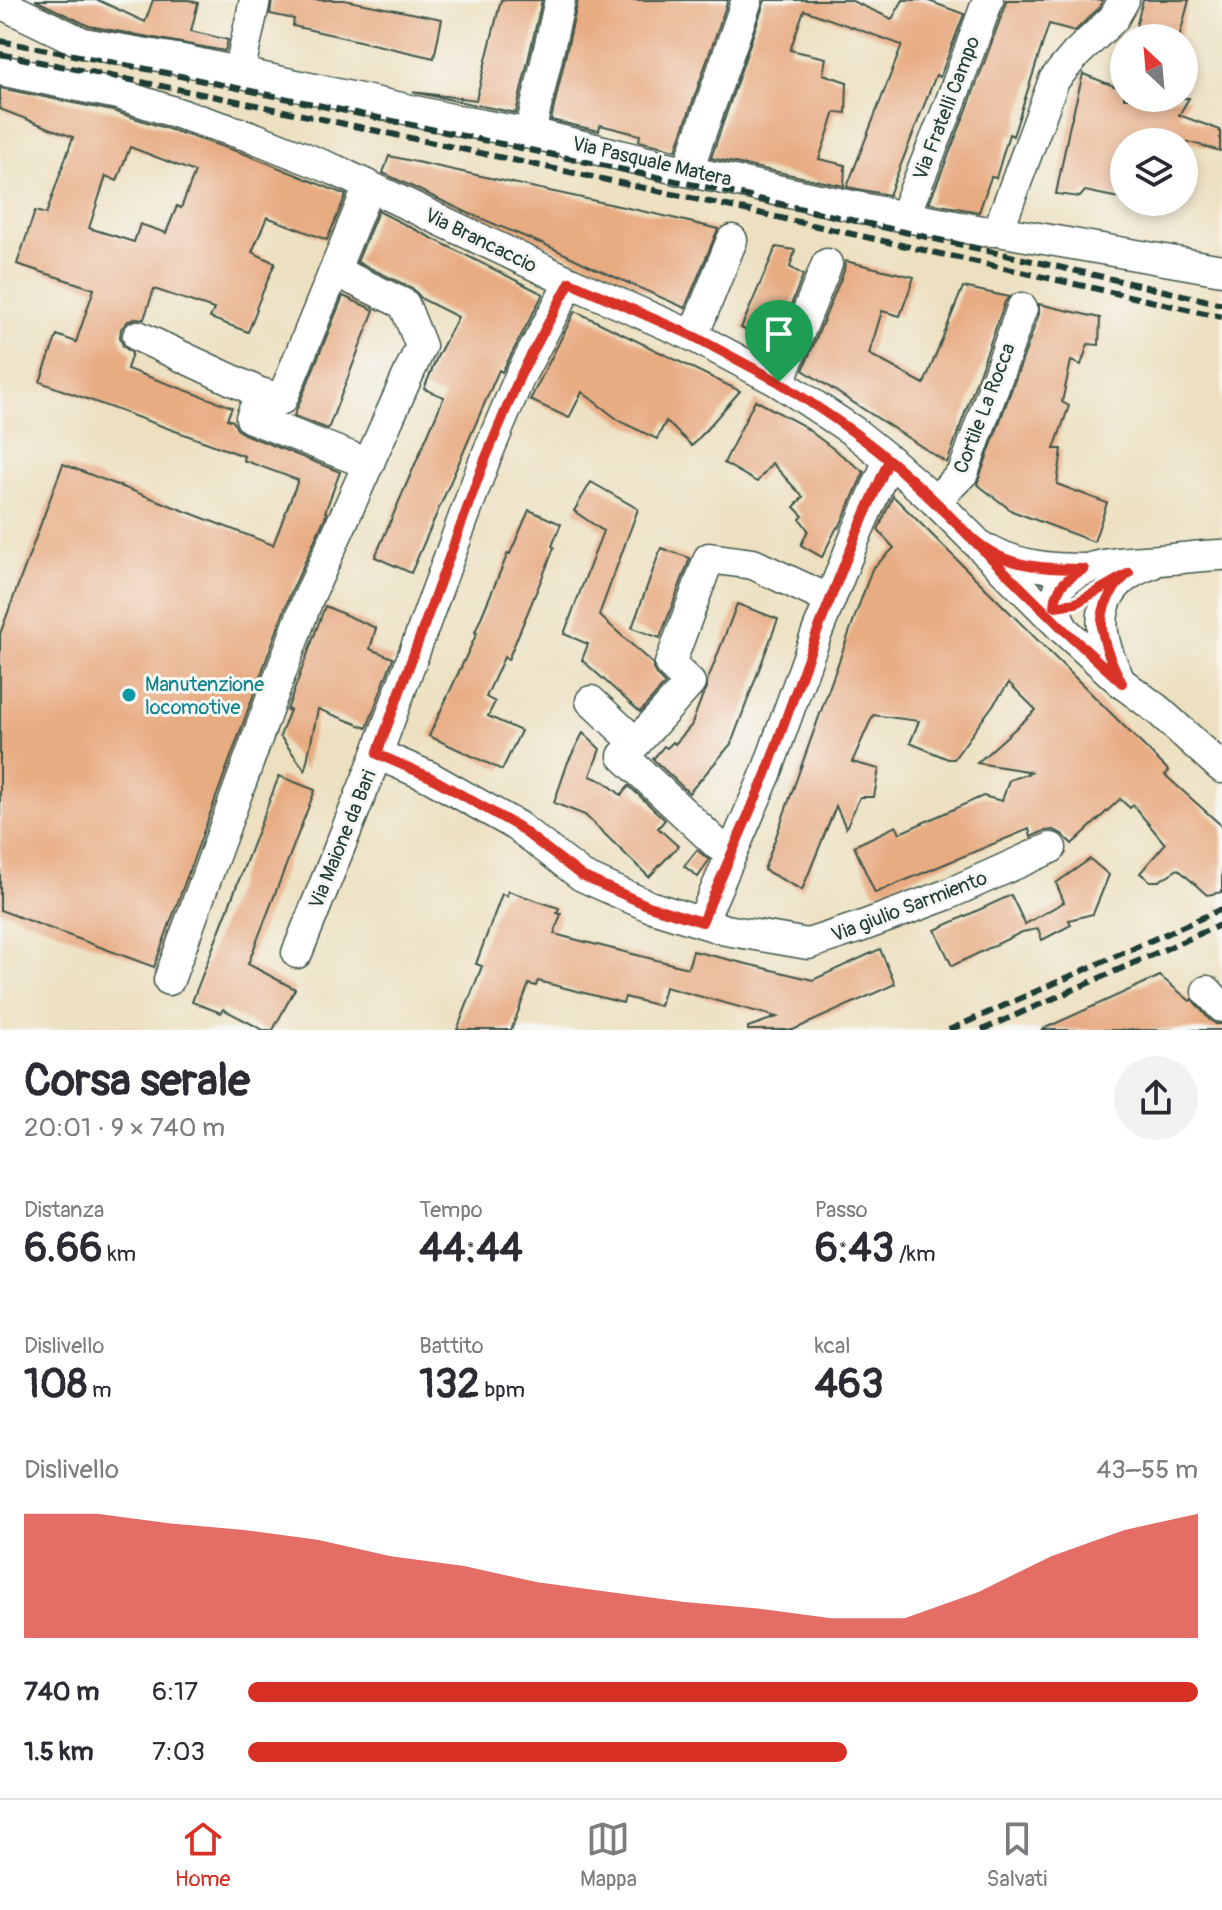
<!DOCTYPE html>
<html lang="it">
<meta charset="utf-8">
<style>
body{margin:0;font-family:Pangolin,sans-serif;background:#f2f2f3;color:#2b2b33;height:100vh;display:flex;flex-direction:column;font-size:30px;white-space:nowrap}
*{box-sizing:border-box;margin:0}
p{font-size:26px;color:#7c7c81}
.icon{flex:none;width:44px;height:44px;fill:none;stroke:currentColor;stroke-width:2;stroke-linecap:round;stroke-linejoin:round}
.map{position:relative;height:1030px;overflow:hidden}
.drawer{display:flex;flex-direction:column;background:#fff;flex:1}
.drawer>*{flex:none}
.needle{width:52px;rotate:334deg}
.buttons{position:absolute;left:1110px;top:24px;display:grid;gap:16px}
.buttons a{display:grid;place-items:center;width:88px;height:88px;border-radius:50%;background:#fff;box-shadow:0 4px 12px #0003;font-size:40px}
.pin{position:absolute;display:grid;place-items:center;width:68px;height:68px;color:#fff;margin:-82px -34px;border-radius:50% 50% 50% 0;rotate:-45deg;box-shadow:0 0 8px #0007}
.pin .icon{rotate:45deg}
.round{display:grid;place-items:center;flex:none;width:84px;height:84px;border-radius:42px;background:#f2f2f3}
.summary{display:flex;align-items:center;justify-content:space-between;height:136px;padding:0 24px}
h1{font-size:44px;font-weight:800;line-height:60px}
.stats{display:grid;grid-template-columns:repeat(3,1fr);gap:12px;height:136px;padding:8px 24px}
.stats div{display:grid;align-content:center}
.stats b{font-size:40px;font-weight:800}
.stats small{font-size:22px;font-weight:400}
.stats p{font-size:22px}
.chart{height:224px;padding:16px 24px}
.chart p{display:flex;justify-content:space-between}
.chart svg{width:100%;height:144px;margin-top:8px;fill:#d93025;opacity:.7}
ul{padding:0 24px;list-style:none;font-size:26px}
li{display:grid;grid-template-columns:128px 96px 1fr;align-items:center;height:60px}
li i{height:20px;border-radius:10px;background:#d93025}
.menu{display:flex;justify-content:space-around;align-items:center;height:112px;border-top:2px solid #e1e1e2;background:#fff;font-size:22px;color:#7c7c81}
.menu a{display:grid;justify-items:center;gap:4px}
.menu .selected{color:#d93025}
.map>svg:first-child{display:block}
.building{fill:#e8ac83;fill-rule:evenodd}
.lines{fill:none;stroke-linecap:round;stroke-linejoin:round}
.minor-casing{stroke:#3e5549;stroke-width:33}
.minor{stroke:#fff;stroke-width:30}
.rail{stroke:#1f3d34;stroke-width:6;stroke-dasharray:12 6;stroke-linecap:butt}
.route-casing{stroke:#fff;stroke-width:16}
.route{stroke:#d93025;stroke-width:10}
.culture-dot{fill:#0f9aa8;stroke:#f6f6f2;stroke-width:3}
.labels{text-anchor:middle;stroke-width:6;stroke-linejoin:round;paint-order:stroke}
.street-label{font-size:20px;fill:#1f3d34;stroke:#f6f6f2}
.culture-label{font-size:20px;fill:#0d838f;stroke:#f6f6f2;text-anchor:start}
</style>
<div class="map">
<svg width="1222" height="1030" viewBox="0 0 1222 1030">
<rect width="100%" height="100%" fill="#f6f6f2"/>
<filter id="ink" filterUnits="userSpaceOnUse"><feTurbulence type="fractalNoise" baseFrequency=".0125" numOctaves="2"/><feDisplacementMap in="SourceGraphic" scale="16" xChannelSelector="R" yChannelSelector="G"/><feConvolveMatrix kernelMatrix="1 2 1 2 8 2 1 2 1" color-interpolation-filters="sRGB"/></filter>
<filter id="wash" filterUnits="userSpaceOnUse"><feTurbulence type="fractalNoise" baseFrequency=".006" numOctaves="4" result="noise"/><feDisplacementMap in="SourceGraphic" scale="32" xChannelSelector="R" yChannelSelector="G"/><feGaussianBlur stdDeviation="1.8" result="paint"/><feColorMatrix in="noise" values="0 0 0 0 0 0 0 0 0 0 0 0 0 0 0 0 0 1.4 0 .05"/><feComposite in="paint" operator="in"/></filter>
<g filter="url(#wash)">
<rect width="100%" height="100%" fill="#ede0c0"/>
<g id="blocks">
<!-- building -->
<g class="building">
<polygon points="35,0 98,0 145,22 153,0 189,0 198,3 191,31 228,40 225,51 89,26"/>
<polygon points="272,0 344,0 442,19 434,58 293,26 294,19 270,14"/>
<polygon points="501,0 542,0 516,113 413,92 476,100"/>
<polygon points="578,0 728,0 676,150 639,141 640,135 600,125 599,131 551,120"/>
<polygon points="765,0 850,0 892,19 903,0 926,0 964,14 940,77 936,75 889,195 847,187 902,45 804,10 790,50 826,58 823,74 847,82 846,113 835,112 819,159 845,165 844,186 711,158"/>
<polygon points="1006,0 1103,0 1099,8 1075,31 1049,24 1013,136 1009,134 996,178 991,177 979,212 929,203 966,112 1005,6"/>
<polygon points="1143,0 1189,0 1179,38 1133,38"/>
<polygon points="1083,74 1124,90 1124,98 1189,98 1179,115 1220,130 1220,151 1189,142 1124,142 1124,199 1085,191 1080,197 1056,194 1069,129"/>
<path d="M 0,88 L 113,111 L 245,154 L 346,195 L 327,240 L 267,217 L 252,252 L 275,263 L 256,308 L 257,309 L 248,332 L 210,318 L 214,309 L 154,289 L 144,319 L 136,318 L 128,321 L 121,329 L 120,337 L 123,346 L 132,353 L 127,369 L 232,407 L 227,419 L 233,421 L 237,429 L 244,434 L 340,472 L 325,512 L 327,513 L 290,595 L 154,967 L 0,910 L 0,634 L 63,464 L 273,545 L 298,480 L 243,460 L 244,456 L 40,382 L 57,335 L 76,342 L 94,289 L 17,264 L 35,211 L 46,214 L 73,137 L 0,109 ZM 130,147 L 195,172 L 181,208 L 177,206 L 166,233 L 140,224 L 134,242 L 89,228 L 106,176 L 117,181 Z"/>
<polygon points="389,156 660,215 718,229 685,308 592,267 540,242 540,243 468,213 383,173"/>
<polygon points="378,211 543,294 502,372 499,370 411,573 375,557 444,397 424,389 437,357 458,317 422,299 412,288 357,262"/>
<polygon points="776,247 795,250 790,267 803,275 775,345 741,328"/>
<polygon points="845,261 914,277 900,316 882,311 869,354 924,384 963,287 1009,297 1005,302 947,463 803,370 844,271"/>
<polygon points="343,296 374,310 328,429 294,416"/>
<polygon points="1039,304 1100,318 1099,345 1088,344 1081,365 1071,361 1062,402 1069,406 1054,449 1062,449 1057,484 1107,503 1094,542 1012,511 977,484 1039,314"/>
<polygon points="575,311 740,391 692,446 666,421 657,439 621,422 582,392 569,418 530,400"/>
<polygon points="755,400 802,425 864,472 839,528 837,527 822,557 801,545 808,530 800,519 803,516 794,507 803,497 772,463 757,482 724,463"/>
<polygon points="591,482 638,509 599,615 653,664 653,669 657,676 665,684 640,712 582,660 588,644 564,634 603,531 574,511"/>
<polygon points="893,496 1169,771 1165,775 1222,826 1222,892 1207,895 1178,869 1159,881 1150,881 1140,873 1165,844 1133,805 1130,808 1120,799 1072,844 1062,834 1054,830 1044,831 1031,837 1029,829 875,893 854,846 896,826 900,833 983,796 1002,801 1009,780 1033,772 977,763 1036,710 1009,683 954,759 948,759 910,743 919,721 873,715 852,762 879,769 874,797 860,797 846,828 836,806 802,890 764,870 872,569 894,548 878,530"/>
<polygon points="529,510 561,524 552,546 554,547 549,561 508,660 504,657 486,697 495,702 488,716 521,731 502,770 429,736 477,633 475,632 485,608 508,553 510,554"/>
<polygon points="661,548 690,558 660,638 632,628"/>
<polygon points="737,604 778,619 731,744 689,793 653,759 664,746 667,748 673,742 675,744 691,726 702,697 707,688 707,682"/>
<polygon points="325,606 376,628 370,649 393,658 367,728 318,709 305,770 280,736 290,710 287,710"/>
<polygon points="583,733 600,749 590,776 605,782 621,795 629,786 665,820 658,828 678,846 649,877 585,815 554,803 568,762"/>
<polygon points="279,776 315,790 248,964 295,989 273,1030 263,1030 223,1009 221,1013 192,1002"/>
<polygon points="697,850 709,860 698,877 684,866"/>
<polygon points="1090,859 1109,875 1093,914 1069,920 1071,925 1042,940 1038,929 1022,932 952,966 935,930 1011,895 1025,924 1064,902 1056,883"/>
<polygon points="508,891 559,908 557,913 561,914 554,934 688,968 693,951 813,980 880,949 895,984 793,1030 748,1030 748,1027 777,1017 665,987 660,1006 625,997 623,1003 538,981 536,986 529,984 511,1030 457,1030 482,966 476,964 502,894 507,896"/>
<polygon points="1160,976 1190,1001 1192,999 1209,1019 1216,1024 1222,1024 1222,1030 1041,1030"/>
</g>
</g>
</g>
<g filter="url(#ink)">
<use href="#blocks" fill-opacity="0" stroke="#3e5549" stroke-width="2"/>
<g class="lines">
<defs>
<g id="minor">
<polyline points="0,3 83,43 182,60 456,120 547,137 672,168 890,214 982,231 998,231 1222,270"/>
<polyline points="0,70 118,94 255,138 335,170 570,282 693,336 779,382 853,431 889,460 935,501 1063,629 1122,683 1158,710 1222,768"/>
<polyline points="239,73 255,0"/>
<polyline points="530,133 560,0"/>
<polyline points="689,171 692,158 747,0"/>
<polyline points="904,216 949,106 988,0"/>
<polyline points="998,231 1054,80 1076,54 1113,19 1124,0"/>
<polyline points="138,336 260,393 282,399 369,186"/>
<polyline points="693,336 732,240"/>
<polyline points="779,382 827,264"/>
<polyline points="260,393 251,418 369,464"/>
<polyline points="935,501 963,473 1022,308"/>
<path d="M 989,550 C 1018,566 1051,569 1084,569"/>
<path d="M 1063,629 C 1031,562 1116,563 1159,560 C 1180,559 1201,555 1222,555"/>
<path d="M 1117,674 C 1093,627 1095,583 1151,564"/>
<polyline points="591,701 636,743 690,683 670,664 709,558 753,564 830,600"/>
<polyline points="636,743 623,756 718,845 732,852"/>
<polyline points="377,754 430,777 517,826 582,876 649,906 726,930 808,944 860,927 946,895 1051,848"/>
<polyline points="702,922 766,774 816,635 858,530 889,460"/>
<polyline points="297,953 377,754 484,462 520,376 570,282"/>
<polyline points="169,980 307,601 421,346 404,304 335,271"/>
<polyline points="1207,991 1222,1007"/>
</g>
</defs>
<!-- minor casing -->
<use href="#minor" class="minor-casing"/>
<!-- minor -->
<use href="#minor" class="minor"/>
<!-- rail -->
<g class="rail">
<polyline points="0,41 152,70 719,190 1222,304"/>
<polyline points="0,54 242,102 714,203 1222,317"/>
<polyline points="949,1030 1222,909"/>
<polyline points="982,1030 1222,924"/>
</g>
</g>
</g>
<g class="lines" filter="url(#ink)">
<defs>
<path id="route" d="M 779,382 L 693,336 L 570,282 L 520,376 L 484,462 L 377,754 L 430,777 L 517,826 L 582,876 L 649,906 L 702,922 L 766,774 L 816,635 L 858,530 L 889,460 C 922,490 953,520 985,552 L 1063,629 L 1122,683 C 1100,640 1088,609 1129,573 L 1076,603 L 1055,606 C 1056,586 1067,578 1084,569 C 1056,569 1025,568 999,556 C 973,544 956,521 935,501 C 920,487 905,473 889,460 C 855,431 817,407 779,382"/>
</defs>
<!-- route casing -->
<use href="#route" class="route-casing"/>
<!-- route -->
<use href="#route" class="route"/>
</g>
<!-- markers -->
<circle class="culture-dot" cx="129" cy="695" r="8"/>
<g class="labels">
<!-- street labels -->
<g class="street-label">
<text transform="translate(946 108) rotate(-69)" y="7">Via Fratelli Campo</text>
<text transform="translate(652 161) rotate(13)" y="7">Via Pasquale Matera</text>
<text transform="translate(481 240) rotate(26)" y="7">Via Brancaccio</text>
<text transform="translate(984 408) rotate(-69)" y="7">Cortile La Rocca</text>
<text transform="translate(342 839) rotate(-68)" y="7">Via Maione da Bari</text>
<text transform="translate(909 906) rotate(-21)" y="7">Via giulio Sarmiento</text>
</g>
<!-- culture labels -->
<g class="culture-label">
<text x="145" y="691">Manutenzione<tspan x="145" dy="23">locomotive</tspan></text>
</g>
</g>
</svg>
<div class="buttons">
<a><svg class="needle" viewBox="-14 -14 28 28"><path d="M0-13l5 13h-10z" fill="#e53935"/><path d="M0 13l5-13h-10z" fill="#7c7c81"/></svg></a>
<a><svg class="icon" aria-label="layers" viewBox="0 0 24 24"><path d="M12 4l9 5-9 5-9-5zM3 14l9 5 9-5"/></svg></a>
</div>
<div class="pin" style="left:779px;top:382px;background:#1e9e55"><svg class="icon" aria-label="arrive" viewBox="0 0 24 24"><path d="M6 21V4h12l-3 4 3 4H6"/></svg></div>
</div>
<section class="drawer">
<div class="summary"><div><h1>Corsa serale</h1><p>20:01 · 9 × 740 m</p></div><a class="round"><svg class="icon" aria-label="share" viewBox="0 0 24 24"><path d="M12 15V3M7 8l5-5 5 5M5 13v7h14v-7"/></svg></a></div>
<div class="stats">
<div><p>Distanza</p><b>6.66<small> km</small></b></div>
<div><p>Tempo</p><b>44:44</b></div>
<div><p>Passo</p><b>6:43<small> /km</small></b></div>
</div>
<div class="stats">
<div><p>Dislivello</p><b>108<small> m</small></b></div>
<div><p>Battito</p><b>132<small> bpm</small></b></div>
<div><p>kcal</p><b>463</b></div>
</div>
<div class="chart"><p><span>Dislivello</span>43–55 m</p>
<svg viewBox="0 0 160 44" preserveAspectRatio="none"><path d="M0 44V6L10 6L20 9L30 11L40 14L50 19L60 22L70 27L80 30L90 33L100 35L110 38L120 38L130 30L140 19L150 11L160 6V44z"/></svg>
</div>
<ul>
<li><b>740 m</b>6:17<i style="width:100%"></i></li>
<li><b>1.5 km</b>7:03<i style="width:63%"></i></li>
</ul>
</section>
<nav class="menu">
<a class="selected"><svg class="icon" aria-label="home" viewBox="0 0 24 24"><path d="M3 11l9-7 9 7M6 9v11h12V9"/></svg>Home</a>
<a><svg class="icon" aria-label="map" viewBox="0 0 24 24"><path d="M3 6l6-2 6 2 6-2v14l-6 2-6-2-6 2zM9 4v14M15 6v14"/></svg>Mappa</a>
<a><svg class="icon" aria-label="saved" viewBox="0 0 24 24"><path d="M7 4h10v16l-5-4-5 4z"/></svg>Salvati</a>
</nav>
